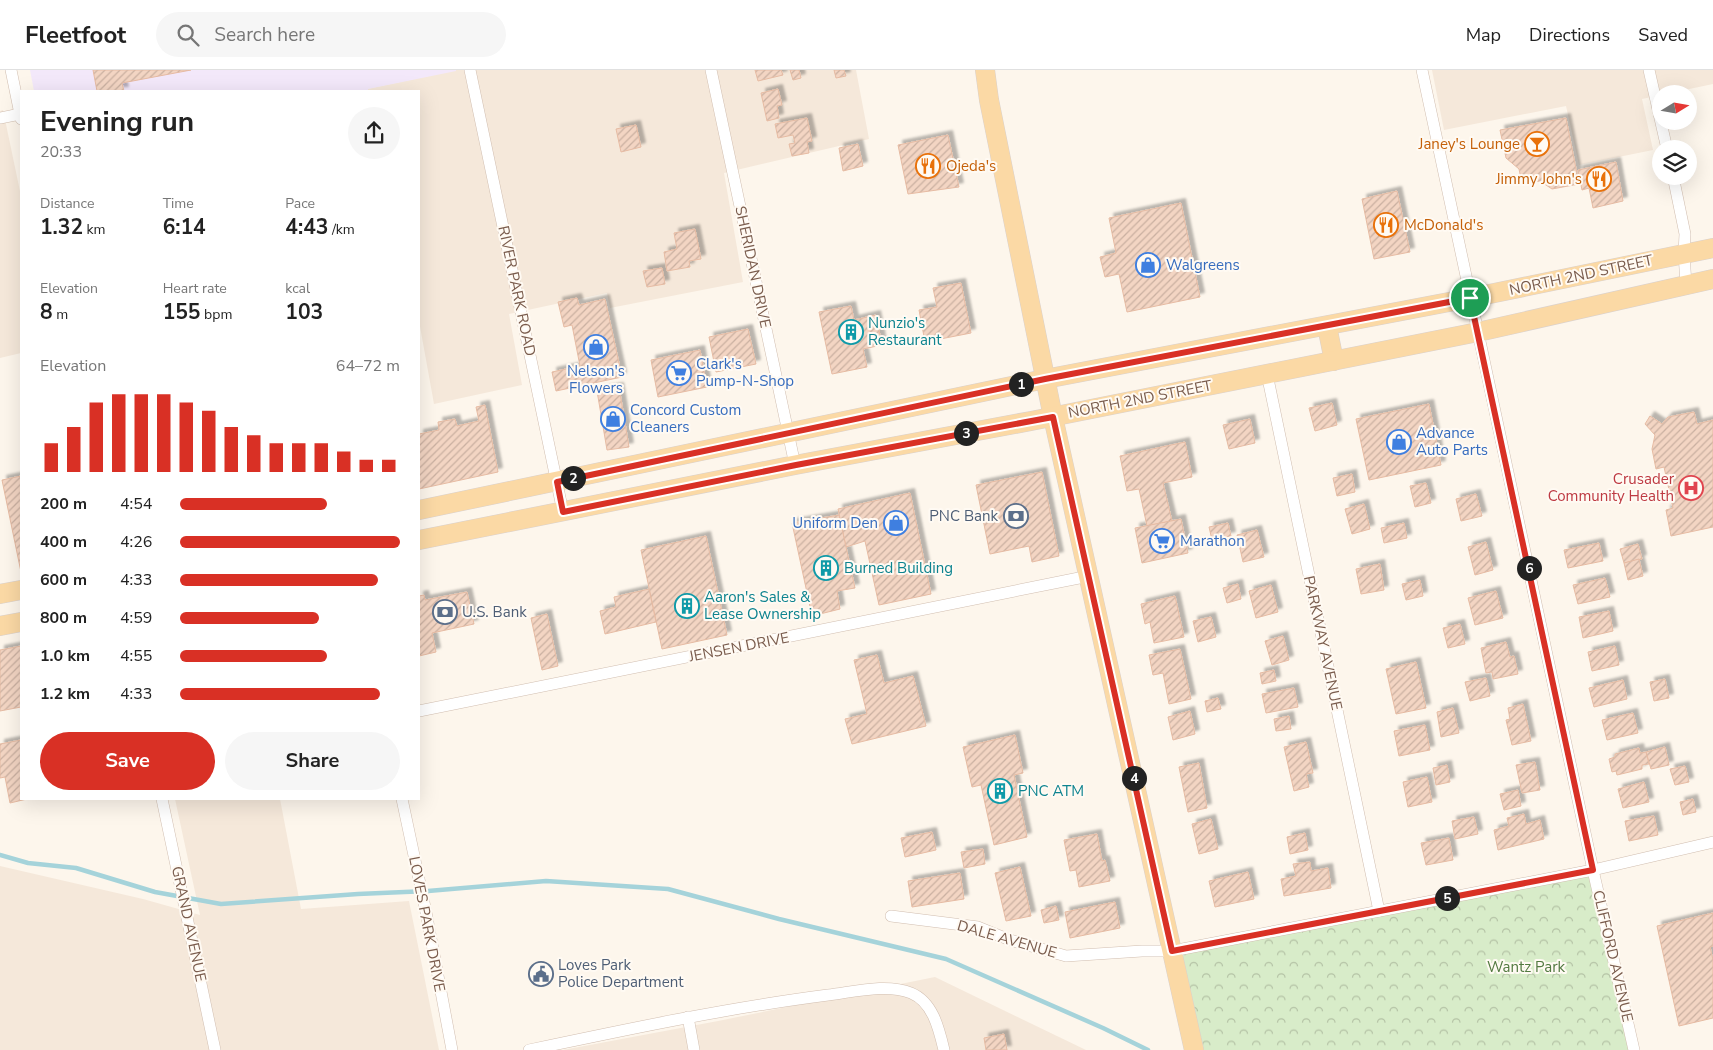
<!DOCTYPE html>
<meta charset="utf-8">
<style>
body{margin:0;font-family:"Nunito Sans",sans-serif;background:#f6f6f6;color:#222;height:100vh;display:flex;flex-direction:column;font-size:19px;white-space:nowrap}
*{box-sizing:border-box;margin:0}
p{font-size:16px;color:#767676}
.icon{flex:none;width:28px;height:28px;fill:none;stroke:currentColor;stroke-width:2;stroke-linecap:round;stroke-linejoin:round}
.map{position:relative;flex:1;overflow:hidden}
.side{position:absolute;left:20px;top:20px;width:400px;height:710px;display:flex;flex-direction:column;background:#fff;border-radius:0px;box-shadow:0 5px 20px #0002}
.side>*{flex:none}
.needle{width:32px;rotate:79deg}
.tools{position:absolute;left:1652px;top:15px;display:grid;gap:10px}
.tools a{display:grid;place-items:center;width:45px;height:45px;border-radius:50%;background:#fff;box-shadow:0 5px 20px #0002;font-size:25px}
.pin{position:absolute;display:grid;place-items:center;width:42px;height:42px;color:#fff;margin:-21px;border:2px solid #fff;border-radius:50%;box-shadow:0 1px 5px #0007}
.km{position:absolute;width:25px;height:25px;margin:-12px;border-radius:50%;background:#222;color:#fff;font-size:14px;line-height:25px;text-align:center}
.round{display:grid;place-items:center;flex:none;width:52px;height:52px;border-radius:26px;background:#f6f6f6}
.headline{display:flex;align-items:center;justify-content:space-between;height:85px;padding:0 20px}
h1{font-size:28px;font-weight:700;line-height:38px}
.figures{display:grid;grid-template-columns:repeat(3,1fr);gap:8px;height:85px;padding:5px 20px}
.figures div{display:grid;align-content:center}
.figures b{font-size:21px;font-weight:700}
.figures small{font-size:14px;font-weight:400}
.figures p{font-size:14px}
.chart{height:140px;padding:10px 20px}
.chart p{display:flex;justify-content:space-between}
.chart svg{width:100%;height:90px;margin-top:5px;stroke:#d93025;stroke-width:6}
.button{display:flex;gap:10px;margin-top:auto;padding:10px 20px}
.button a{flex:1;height:58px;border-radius:30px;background:#d93025;color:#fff;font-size:20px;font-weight:700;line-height:58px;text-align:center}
.button a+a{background:#f6f6f6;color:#222}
ul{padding:0 20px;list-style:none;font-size:16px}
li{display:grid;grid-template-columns:80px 60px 1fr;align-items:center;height:38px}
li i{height:12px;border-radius:6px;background:#d93025}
header{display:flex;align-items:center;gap:30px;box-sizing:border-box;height:70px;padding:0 25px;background:#fff;border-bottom:1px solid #e0e0e0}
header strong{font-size:24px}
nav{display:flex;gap:28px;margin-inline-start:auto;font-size:18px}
.search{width:350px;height:45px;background:#f6f6f6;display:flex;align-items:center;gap:12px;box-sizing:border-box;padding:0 18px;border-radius:28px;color:#767676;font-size:19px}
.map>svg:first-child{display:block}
.residential{fill:#f5e8da}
.education{fill:#f3e8fa}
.park{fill:url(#park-crowns)}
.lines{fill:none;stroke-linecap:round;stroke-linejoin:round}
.stream{stroke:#a5d3da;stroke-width:4.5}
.building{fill:url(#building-hatch);stroke:#e6bba3;filter:url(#shadow)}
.street-casing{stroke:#d1beb0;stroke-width:12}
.primary-casing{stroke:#dad1cd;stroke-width:20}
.street{stroke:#fff;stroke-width:11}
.primary{stroke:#fbd9a5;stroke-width:19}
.route-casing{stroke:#fff;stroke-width:10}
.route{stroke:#d93025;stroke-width:6}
.labels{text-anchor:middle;stroke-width:4;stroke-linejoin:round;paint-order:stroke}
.food-label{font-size:15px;fill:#c56008;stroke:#fffaf3;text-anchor:end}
.shop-label{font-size:15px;fill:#366cbe;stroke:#fffaf3;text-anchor:start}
.street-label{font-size:15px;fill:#7a5c4d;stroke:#fffaf3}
.culture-label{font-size:15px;fill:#0d838f;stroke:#fffaf3;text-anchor:start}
.health-label{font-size:15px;fill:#be3a42;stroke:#fffaf3;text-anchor:end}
.service-label{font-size:15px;fill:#4e5e75;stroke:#fffaf3;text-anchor:start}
.park-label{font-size:15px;fill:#537a41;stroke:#fffaf3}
</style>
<header>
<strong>Fleetfoot</strong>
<div class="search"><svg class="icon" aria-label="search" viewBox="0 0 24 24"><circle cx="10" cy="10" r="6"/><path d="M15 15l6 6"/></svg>Search here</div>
<nav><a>Map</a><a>Directions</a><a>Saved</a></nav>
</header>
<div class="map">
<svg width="1713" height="980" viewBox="0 0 1713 980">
<defs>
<pattern id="park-crowns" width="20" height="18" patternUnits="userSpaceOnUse" patternTransform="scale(1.25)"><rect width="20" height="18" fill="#d8ecc9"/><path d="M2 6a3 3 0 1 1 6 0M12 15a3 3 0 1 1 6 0" fill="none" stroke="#b4c2a5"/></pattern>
<pattern id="building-hatch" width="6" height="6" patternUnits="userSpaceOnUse" patternTransform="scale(1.25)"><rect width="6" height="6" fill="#f3d5c3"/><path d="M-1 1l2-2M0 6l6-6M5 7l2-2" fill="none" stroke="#cab0a1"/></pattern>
<filter id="shadow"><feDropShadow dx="4.5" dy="-4.5" stdDeviation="1" flood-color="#0004"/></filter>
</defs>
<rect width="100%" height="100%" fill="#fdf6ec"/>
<!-- residential -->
<g class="residential">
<polygon points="456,0 856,0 869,69 724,103 743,212 610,238 607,223 509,244 522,315 434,334 419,251 419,21 368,21 367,19"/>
<polygon points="1432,0 1713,0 1713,14 1642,29 1653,80 1579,95 1566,36 1444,60"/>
<polygon points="3,40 21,126 21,283 0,288 0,41"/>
<polygon points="175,729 280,729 301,839 409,831 439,980 0,980 0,796 143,829 200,845"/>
<polygon points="935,907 1086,980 563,980 718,951"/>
</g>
<!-- education -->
<polygon class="education" points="30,0 456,0 456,1 368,19 368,21 34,21"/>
<!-- park -->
<polygon class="park" points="1593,800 1634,980 1193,980 1172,881"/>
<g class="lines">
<!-- stream -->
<polyline class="stream" points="0,785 28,793 76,798 155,822 221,834 358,824 428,821 546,811 668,819 779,849 946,889 1103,958 1148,980"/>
</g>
<!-- building -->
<g class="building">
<polygon points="93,0 191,0 122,13 124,21 97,21"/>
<polygon points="755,0 781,0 783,5 758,11"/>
<polygon points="790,0 799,0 801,8 793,10"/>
<polygon points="834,0 844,0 846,6 836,8"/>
<polygon points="778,19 782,35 777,36 779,48 767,51 761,23"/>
<polygon points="807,48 812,71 807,72 809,83 792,86 789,74 795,73 793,65 778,68 775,54"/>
<polygon points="1566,48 1579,114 1552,119 1540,111 1522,114 1519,99 1506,88 1500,60"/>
<polygon points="636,55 641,77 621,82 616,59"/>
<polygon points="948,65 959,117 908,124 898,75"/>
<polygon points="858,74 863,96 843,101 839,78"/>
<polygon points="1616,92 1623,131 1593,138 1589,118 1582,120 1578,100"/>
<polygon points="1397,121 1410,182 1374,189 1362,129"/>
<polygon points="1181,133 1200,227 1127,242 1119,204 1105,207 1100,187 1116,183 1109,148"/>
<polygon points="695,159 701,189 689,191 690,197 667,201 664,182 677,179 674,163"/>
<polygon points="662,198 665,214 647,217 643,201"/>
<polygon points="961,213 971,263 925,272 919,240 937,237 933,218"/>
<polygon points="577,228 579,235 605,229 622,307 556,321 552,302 580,296 572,255 564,257 558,232"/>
<polygon points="851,236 854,250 876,245 882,275 863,279 867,297 832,304 819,242"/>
<polygon points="748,259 756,294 716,302 709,267"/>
<polygon points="700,280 707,317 658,327 651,290"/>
<polygon points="619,317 629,377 607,380 597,321"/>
<polygon points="1332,333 1337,355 1315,361 1309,338"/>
<polygon points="1429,334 1441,395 1369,410 1356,349"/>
<polygon points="485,335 498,402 419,419 419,364 439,360 438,352 455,349 457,356 479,351 476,337"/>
<polygon points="1694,342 1697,354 1713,350 1713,457 1671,466 1666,440 1673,438 1664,397 1656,399 1652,379 1655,365 1645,354 1650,346 1662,354 1668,347"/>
<polygon points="1250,349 1255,373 1229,379 1223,355"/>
<polygon points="1185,372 1192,407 1163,413 1172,451 1147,456 1139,419 1127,421 1120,386"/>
<polygon points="1042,402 1059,486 1032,492 1029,476 990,484 976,415"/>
<polygon points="1352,404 1355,422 1337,426 1333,408"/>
<polygon points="21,406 21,502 2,410"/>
<polygon points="1426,413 1431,433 1415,437 1410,416"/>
<polygon points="910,423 931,524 879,535 865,471 846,477 838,439"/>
<polygon points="1476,424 1482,446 1461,451 1456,429"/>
<polygon points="1364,434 1370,459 1352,464 1345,439"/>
<polygon points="839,445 855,518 837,521 840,539 812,546 792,453"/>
<polygon points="1181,449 1188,483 1142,493 1135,458"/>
<polygon points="1228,453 1231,466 1212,470 1209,457"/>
<polygon points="1404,453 1407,468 1384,473 1381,458"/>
<polygon points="1257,460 1264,487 1243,492 1237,465"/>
<polygon points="706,466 727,565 662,579 641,480"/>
<polygon points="1486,472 1493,500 1475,505 1468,477"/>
<polygon points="1599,473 1603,491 1568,498 1564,480"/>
<polygon points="1638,474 1642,489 1624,493 1620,479"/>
<polygon points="1639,489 1643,506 1628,510 1624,493"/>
<polygon points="1380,494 1384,520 1361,524 1356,499"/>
<polygon points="1605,508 1610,527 1578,534 1573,515"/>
<polygon points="1420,510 1423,526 1406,530 1402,514"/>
<polygon points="1238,514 1241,529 1227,533 1223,518"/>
<polygon points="1271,515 1278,542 1256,548 1249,521"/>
<polygon points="649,519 656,552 605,564 600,541 616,537 614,527"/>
<polygon points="1496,521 1503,548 1475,555 1468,528"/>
<polygon points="467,522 474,554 432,563 436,582 419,586 419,526 424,525 425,530"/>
<polygon points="1175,526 1184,567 1154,573 1150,552 1145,554 1141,534"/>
<polygon points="1609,541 1613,561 1583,568 1579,547"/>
<polygon points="547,544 558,596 542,600 531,548"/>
<polygon points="1211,547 1216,567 1198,572 1193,551"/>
<polygon points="1460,554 1465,574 1448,578 1443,558"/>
<polygon points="1283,566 1289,590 1272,595 1265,571"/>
<polygon points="1506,572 1510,587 1514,586 1518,604 1493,609 1492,602 1486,603 1481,578"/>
<polygon points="21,576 21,637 0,641 0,580"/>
<polygon points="1615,576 1619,595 1592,601 1588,582"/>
<polygon points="1180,579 1191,629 1169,634 1163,603 1153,605 1149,585"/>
<polygon points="877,585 884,613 913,606 926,656 852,674 845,649 867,644 854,590"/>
<polygon points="1416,592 1426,638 1396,644 1386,599"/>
<polygon points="1274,600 1276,611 1262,614 1260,603"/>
<polygon points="1486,608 1490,626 1470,631 1465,612"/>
<polygon points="1665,609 1669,628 1654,631 1650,612"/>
<polygon points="1623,610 1627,629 1594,637 1589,618"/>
<polygon points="1294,618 1298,637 1266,643 1262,624"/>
<polygon points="1218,628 1221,639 1207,642 1205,631"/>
<polygon points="1523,634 1531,671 1512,675 1506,650 1510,649 1508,638"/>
<polygon points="1453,638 1459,663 1441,667 1437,642"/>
<polygon points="1190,641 1195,664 1173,670 1168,647"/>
<polygon points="1633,643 1638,663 1607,670 1602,650"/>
<polygon points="1289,646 1291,659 1276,661 1274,649"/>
<polygon points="1425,655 1430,680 1399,686 1394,661"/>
<polygon points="1015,665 1023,703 1014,705 1027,767 994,775 981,715 972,717 963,677"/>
<polygon points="21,670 21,729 27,729 10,733 5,707 0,708 0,674"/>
<polygon points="1306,672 1313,703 1306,704 1309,717 1294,721 1284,677"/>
<polygon points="1665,677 1669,695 1651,699 1646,682"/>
<polygon points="1639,678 1640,683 1646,682 1649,694 1642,695 1642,699 1617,705 1616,701 1612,702 1609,689 1615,687 1615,684"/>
<polygon points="1535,692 1540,720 1522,723 1516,695"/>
<polygon points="1199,693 1207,738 1188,742 1179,697"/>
<polygon points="1447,695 1450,712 1436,715 1433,698"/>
<polygon points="1685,696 1689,712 1675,715 1670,699"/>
<polygon points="1427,707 1432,732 1408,737 1403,712"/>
<polygon points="1644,712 1649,732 1623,738 1618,719"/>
<polygon points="1518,720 1521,736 1504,740 1500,724"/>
<polygon points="1693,729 1696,742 1683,745 1680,732"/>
<polygon points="1524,744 1526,754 1540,750 1544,769 1498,780 1494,760 1509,756 1507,748"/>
<polygon points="1654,746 1658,765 1629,771 1625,751"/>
<polygon points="1474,747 1478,764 1455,769 1452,751"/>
<polygon points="1211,749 1218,779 1199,784 1192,754"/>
<polygon points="932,762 936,780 905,787 901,768"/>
<polygon points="1305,763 1308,780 1290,784 1287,767"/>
<polygon points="1097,764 1102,791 1105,790 1110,811 1079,817 1076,800 1070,801 1064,770"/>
<polygon points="1449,768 1453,790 1426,795 1421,773"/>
<polygon points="983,779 985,794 964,798 961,782"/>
<polygon points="1310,792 1311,801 1328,798 1331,818 1284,826 1281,809 1296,806 1293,794"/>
<polygon points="1020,797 1031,846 1006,851 995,803"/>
<polygon points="1248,802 1254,829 1215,837 1209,811"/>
<polygon points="960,803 964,829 912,837 908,811"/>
<polygon points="1115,832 1120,858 1070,868 1065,842"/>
<polygon points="1056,836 1059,850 1044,853 1041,840"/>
<polygon points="1713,843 1713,876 1710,877 1713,890 1713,948 1679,956 1657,856"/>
<polygon points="1004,964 1007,980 986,980 984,968"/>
</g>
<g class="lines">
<defs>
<g id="street">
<polyline points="11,0 21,49"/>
<polyline points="470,0 563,442"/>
<polyline points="711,0 795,395"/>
<polyline points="1422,0 1593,800 1634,980"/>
<polyline points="1649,0 1667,79"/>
<polyline points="0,48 20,44"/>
<polyline points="1673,106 1685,164 1684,183 1686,215"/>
<polyline points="1267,304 1379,841"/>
<polyline points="419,641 1089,506"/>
<polyline points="162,729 215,980"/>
<polyline points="402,729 426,842 452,980"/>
<polyline points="891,846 978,857 1010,870 1066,886 1142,881 1172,881 1593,800 1713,772"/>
<polyline points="688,947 694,980"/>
<path d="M 529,980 C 628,959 727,938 828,925 C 854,922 886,913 911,923 C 933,932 939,959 944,980"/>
</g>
<g id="primary">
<polyline points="985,0 989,30 1053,347 1194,980"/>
<polyline points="1327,256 1334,291"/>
<polyline points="419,440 1045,309 1470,228 1713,178"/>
<polyline points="419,470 795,395 1031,351 1478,262 1713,209"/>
<polyline points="0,524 21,520"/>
<polyline points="0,556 21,552"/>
</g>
</defs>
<!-- street casing -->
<use href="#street" class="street-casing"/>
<!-- primary casing -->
<use href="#primary" class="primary-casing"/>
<!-- street -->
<use href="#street" class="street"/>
<!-- primary -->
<use href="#primary" class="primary"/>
</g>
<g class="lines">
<defs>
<polygon id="route" points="1470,228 1593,800 1172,881 1053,347 796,395 563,442 557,412 1045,309"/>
</defs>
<!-- route casing -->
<use href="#route" class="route-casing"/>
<!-- route -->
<use href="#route" class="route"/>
</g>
<!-- icons -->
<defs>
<symbol id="bar-ring" viewBox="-11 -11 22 22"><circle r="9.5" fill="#fffaf3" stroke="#e8710a" stroke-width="1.5"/><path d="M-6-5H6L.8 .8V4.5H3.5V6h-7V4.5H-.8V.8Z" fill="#e8710a"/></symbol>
<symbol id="restaurant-ring" viewBox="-11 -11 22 22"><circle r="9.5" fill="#fffaf3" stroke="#e8710a" stroke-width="1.5"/><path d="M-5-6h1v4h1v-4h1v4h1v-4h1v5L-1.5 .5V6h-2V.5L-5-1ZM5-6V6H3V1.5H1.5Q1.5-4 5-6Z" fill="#e8710a"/></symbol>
<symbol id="shop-ring" viewBox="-11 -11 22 22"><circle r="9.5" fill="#fffaf3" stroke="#3f7fe0" stroke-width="1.5"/><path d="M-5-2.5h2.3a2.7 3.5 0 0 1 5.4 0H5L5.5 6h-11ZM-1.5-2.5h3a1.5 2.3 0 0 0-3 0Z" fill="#3f7fe0"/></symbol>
<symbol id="building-ring" viewBox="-11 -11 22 22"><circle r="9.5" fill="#fffaf3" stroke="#0f9aa8" stroke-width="1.5"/><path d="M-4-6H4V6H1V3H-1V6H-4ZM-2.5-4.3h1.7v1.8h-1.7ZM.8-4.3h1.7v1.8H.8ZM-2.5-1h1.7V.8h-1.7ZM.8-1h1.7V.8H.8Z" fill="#0f9aa8"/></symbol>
<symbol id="supermarket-ring" viewBox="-11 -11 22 22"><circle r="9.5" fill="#fffaf3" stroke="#3f7fe0" stroke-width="1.5"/><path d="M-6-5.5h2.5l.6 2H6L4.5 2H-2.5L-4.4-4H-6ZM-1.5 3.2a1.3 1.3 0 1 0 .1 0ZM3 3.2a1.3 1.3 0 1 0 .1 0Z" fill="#3f7fe0"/></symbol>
<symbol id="hospital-ring" viewBox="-11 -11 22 22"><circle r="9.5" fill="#fffaf3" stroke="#e0444e" stroke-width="1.5"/><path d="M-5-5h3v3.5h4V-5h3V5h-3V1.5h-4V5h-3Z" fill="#e0444e"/></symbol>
<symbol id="bank-ring" viewBox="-11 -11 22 22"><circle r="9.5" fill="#fffaf3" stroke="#5c6f8a" stroke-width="1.5"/><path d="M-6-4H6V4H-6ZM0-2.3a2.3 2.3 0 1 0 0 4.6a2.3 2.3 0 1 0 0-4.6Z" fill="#5c6f8a"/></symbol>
<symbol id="civic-ring" viewBox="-11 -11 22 22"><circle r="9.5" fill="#fffaf3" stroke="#5c6f8a" stroke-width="1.5"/><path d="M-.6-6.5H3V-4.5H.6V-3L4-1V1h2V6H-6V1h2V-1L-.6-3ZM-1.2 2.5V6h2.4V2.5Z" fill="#5c6f8a"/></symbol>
</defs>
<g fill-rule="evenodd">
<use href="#bar-ring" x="1523" y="60" width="28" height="28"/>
<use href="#restaurant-ring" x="914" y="82" width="28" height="28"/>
<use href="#restaurant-ring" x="1585" y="95" width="28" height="28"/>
<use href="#restaurant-ring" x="1372" y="141" width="28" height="28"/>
<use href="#shop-ring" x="1134" y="181" width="28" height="28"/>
<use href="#building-ring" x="837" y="248" width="28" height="28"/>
<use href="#shop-ring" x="582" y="263" width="28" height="28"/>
<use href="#supermarket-ring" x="665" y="289" width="28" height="28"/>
<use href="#shop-ring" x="599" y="335" width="28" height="28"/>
<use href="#shop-ring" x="1385" y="358" width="28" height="28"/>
<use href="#hospital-ring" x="1677" y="404" width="28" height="28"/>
<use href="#bank-ring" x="1002" y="432" width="28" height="28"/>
<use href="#shop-ring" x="882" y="439" width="28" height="28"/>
<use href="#supermarket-ring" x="1148" y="457" width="28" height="28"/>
<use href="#building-ring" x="812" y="484" width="28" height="28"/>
<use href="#building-ring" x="673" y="522" width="28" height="28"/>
<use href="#bank-ring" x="431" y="528" width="28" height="28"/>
<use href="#building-ring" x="986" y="707" width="28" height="28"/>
<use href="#civic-ring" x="527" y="890" width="28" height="28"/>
</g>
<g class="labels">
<!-- food labels -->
<g class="food-label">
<text x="1520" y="79">Janey's Lounge</text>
<text x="946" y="101" text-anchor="start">Ojeda's</text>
<text x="1582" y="114">Jimmy John's</text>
<text x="1404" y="160" text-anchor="start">McDonald's</text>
</g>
<!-- shop labels -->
<g class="shop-label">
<text x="1166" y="200">Walgreens</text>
<text x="696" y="299">Clark's<tspan x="696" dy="17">Pump-N-Shop</tspan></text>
<text x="596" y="306" text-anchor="middle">Nelson's<tspan x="596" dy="17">Flowers</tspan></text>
<text x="630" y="345">Concord Custom<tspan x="630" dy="17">Cleaners</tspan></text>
<text x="1416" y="368">Advance<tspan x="1416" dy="17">Auto Parts</tspan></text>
<text x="878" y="458" text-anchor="end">Uniform Den</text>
<text x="1180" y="476">Marathon</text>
</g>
<!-- street labels -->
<g class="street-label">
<text transform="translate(753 197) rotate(78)" y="5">SHERIDAN DRIVE</text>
<text transform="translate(1581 205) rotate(-12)" y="5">NORTH 2ND STREET</text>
<text transform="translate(517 221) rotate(78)" y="5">RIVER PARK ROAD</text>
<text transform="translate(1140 329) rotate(-11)" y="5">NORTH 2ND STREET</text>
<text transform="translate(1323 573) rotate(78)" y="5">PARKWAY AVENUE</text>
<text transform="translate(739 577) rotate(-11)" y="5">JENSEN DRIVE</text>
<text transform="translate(189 854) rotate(78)" y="5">GRAND AVENUE</text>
<text transform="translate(427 854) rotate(79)" y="5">LOVES PARK DRIVE</text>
<text transform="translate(1007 869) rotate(16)" y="5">DALE AVENUE</text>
<text transform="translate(1613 886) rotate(77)" y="5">CLIFFORD AVENUE</text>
</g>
<!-- culture labels -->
<g class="culture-label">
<text x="868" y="258">Nunzio's<tspan x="868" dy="17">Restaurant</tspan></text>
<text x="844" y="503">Burned Building</text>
<text x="704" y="532">Aaron's Sales &amp;<tspan x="704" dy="17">Lease Ownership</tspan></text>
<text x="1018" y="726">PNC ATM</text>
</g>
<!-- health labels -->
<g class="health-label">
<text x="1674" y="414">Crusader<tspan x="1674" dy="17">Community Health</tspan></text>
</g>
<!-- service labels -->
<g class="service-label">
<text x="998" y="451" text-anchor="end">PNC Bank</text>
<text x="462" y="547">U.S. Bank</text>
<text x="558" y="900">Loves Park<tspan x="558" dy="17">Police Department</tspan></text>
</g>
<!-- park labels -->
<g class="park-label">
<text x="1526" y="902">Wantz Park</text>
</g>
</g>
</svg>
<div class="tools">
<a><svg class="needle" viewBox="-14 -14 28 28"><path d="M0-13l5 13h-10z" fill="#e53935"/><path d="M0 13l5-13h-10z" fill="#767676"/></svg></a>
<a><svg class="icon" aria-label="layers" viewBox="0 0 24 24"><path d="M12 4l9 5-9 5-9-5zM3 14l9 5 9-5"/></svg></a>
</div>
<div class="pin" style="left:1470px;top:228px;background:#1e9e55"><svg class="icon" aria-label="arrive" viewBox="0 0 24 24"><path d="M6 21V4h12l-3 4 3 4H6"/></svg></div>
<b class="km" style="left:1021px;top:314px">1</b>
<b class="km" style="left:573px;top:408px">2</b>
<b class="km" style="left:966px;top:363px">3</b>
<b class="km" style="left:1134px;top:708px">4</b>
<b class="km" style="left:1447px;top:828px">5</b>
<b class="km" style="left:1529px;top:498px">6</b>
<section class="side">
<div class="headline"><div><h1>Evening run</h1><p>20:33</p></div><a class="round"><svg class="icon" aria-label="share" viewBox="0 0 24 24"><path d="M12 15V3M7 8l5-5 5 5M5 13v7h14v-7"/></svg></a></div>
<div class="figures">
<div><p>Distance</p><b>1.32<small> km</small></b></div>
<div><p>Time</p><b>6:14</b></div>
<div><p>Pace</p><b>4:43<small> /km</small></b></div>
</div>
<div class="figures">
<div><p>Elevation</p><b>8<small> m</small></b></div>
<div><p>Heart rate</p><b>155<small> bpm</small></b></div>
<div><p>kcal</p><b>103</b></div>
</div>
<div class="chart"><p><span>Elevation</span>64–72 m</p>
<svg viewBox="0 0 160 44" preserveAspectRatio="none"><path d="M5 44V30M15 44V22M25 44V10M35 44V6M45 44V6M55 44V6M65 44V10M75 44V14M85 44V22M95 44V26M105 44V30M115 44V30M125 44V30M135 44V34M145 44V38M155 44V38"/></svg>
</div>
<ul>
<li><b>200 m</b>4:54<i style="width:67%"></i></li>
<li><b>400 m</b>4:26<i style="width:100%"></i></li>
<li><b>600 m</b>4:33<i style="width:90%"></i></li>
<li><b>800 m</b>4:59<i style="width:63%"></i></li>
<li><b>1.0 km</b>4:55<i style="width:67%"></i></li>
<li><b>1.2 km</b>4:33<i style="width:91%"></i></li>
</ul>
<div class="button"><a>Save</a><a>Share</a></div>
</section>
</div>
